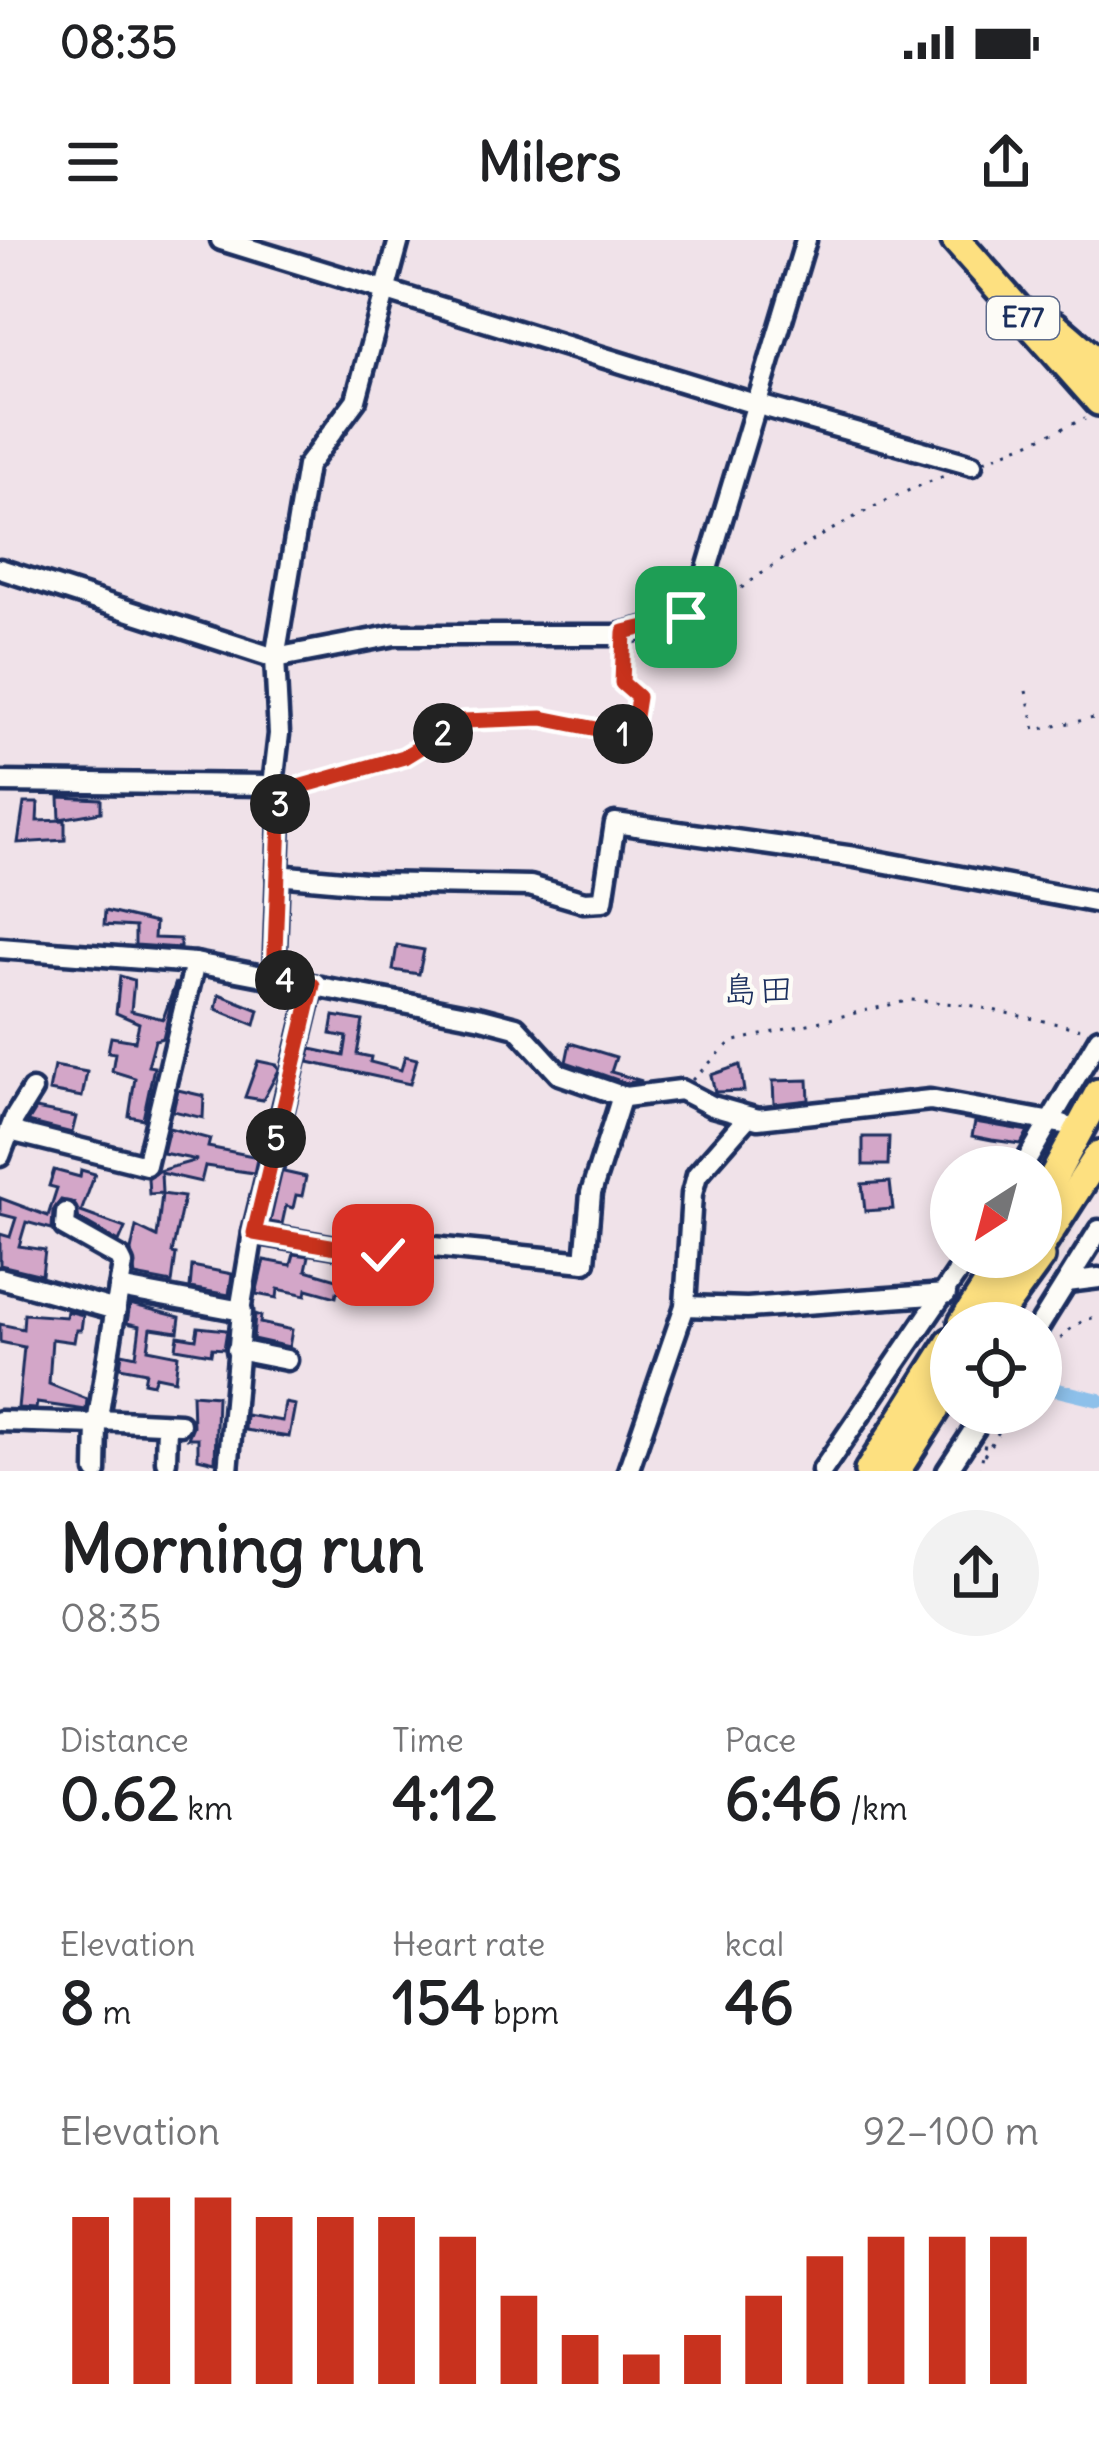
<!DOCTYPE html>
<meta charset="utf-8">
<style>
body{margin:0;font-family:Delius,"Klee One",sans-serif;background:#f2f2f2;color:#202124;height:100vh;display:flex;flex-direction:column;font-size:45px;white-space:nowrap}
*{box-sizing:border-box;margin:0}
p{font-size:39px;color:#757577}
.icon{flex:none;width:66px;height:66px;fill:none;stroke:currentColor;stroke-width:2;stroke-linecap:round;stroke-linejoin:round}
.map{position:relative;height:1231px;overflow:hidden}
.panel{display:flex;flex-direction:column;background:#fff;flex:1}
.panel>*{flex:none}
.needle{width:78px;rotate:216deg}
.tools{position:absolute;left:930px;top:906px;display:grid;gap:24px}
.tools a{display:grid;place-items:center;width:132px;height:132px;border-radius:50%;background:#fff;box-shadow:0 6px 18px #0003;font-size:60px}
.pin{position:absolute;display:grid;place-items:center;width:102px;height:102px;color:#fff;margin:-51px;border-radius:24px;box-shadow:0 6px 18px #0006}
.km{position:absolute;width:60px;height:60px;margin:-30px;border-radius:50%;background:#222;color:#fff;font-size:33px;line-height:60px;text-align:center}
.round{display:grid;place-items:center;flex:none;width:126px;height:126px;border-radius:63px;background:#f2f2f2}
.overview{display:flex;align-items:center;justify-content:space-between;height:204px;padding:0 60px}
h1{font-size:66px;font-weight:700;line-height:90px}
.metrics{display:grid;grid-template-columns:repeat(3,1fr);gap:18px;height:204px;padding:12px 60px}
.metrics div{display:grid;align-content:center}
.metrics b{font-size:60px;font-weight:700}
.metrics small{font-size:33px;font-weight:400}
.metrics p{font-size:33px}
.chart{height:336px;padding:24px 60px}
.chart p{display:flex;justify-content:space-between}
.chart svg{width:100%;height:216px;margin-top:12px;stroke:#c8321e;stroke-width:6}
.status{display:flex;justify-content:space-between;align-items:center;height:84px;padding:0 60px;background:#fff;direction:ltr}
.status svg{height:33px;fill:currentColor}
header{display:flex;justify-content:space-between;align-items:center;height:156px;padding:0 60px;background:#fff;font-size:54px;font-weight:700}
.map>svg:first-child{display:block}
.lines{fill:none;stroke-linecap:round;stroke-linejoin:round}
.stream{stroke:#5f86b2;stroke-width:3}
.canal{stroke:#8dc0ea;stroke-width:14}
.building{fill:#d3a6c8;stroke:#1b2f5e;stroke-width:3}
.minor-casing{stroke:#1b2f5e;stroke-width:27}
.highway-casing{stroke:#1b2f5e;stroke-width:36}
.path{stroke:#1b2f5e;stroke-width:3;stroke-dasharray:3 9;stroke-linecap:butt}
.minor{stroke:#fdfcf7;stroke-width:18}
.highway{stroke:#fde080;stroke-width:27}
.route-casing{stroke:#fff;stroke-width:24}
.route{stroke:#c8321e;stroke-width:15}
.labels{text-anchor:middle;stroke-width:9;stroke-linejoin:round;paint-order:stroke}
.shield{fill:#fdfcf7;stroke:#5f6c8c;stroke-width:3}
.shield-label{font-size:27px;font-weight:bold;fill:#1b2f5e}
.quarter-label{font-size:36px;fill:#1b2f5e;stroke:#fdfcf7}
</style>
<div class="status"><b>08:35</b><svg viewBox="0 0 49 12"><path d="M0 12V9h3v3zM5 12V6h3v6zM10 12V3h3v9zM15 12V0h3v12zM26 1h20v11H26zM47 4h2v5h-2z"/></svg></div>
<header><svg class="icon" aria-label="menu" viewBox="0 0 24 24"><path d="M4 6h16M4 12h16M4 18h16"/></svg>Milers<svg class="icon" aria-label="share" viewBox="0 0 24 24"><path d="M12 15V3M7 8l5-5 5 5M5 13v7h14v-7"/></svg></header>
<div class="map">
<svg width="1099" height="1231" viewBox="0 0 1099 1231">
<rect width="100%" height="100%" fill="#f0e2e9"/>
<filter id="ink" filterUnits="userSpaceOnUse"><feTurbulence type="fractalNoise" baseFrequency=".00833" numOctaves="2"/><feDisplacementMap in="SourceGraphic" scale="24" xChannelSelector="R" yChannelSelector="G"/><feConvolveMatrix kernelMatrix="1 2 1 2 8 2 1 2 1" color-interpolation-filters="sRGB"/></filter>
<g filter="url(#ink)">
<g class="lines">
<!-- stream -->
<g class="stream">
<polyline points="1041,1111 1064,1062"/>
<polyline points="960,1231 1000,1173"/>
</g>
<!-- canal -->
<polyline class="canal" points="1041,1146 1099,1160"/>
</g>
<!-- building -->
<g class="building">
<polygon points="59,557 101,559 101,572 60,579"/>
<polygon points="24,563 38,563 37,581 65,580 65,600 18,603"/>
<polygon points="105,671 155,683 154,698 180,699 180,708 135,705 135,687 104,685"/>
<polygon points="397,705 424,710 419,734 393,730"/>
<polygon points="120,736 134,740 131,771 163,779 176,742 163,798 155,800 148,826 154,827 143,879 129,876 135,838 112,831 115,813 108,812 111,797 135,801 139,783 116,773"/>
<polygon points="219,754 259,770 255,785 216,769"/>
<polygon points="334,776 363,781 357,814 371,817 370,822 401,830 405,816 417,819 410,844 308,822 311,809 344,816 347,797 331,794"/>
<polygon points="570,803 616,817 611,832 642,841 626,843 566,822"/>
<polygon points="258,821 277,825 279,830 263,860 245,857"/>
<polygon points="740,825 744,851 715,852 711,835"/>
<polygon points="54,826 87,832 82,857 49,851"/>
<polygon points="808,840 809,860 774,864 773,841"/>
<polygon points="178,850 204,856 203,878 173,871"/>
<polygon points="36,869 76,877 72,893 28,882"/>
<polygon points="975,882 1028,891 1021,904 992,900 972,896"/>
<polygon points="169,888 210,899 208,907 253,916 256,904 260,905 254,933 205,926 201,942 161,933 162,953 149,954 148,938 158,931 197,920 163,913"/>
<polygon points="863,897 889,897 888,925 863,925"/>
<polygon points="288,905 284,932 306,937 302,956 296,955 293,968 286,966 282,984 270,982"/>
<polygon points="54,930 80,937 81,930 95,934 81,972 125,988 119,1002 79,979 74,963 61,960 53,971 52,989 26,982 19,1006 45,1010 42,1035 0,1025 0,994 10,997 16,978 0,974 0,958 48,976 57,948 49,946"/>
<polygon points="890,942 893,969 865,971 862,944"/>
<polygon points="162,954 184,957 172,1013 176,1014 172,1043 135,1036 131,1011 136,987 157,997"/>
<polygon points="294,1014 309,1016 306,1030 354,1044 355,1038 375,1042 372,1058 337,1052 336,1057 307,1049 306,1055 278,1049 277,1058 256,1054 264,1020 291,1025"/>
<polygon points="192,1026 232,1034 229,1055 190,1048"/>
<polygon points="130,1064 180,1077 178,1092 151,1088 148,1109 178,1115 175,1140 156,1136 153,1144 144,1142 146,1132 120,1127 122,1113 136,1116 140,1086 127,1083"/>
<polygon points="67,1071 83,1075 81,1090 76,1090 74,1102 52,1099 49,1144 87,1159 86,1170 37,1163 36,1169 18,1168 24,1107 0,1102 0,1084 23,1089 24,1074 66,1077"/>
<polygon points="255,1074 261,1076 260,1083 292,1090 289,1107 253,1099"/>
<polygon points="198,1087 227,1090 224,1109 212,1108 211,1114 176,1108 178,1096 196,1099"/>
<polygon points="192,1154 217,1156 215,1222 198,1218 198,1198 188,1198 193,1186"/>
<polygon points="285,1163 295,1165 289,1197 245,1190 246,1175 282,1181"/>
</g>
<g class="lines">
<defs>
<g id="minor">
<polyline points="221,0 755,164 972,225"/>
<polyline points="0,329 275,418 395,395 617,395 686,377 704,339 806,0"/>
<polyline points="0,542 273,545"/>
<polyline points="277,635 365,643 530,646 584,662 603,661 615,583 855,617 1099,663"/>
<polyline points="0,708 195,723 482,778 516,787 559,834 625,857 681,850 712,866 758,879 930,860 1063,884"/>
<polyline points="274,738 281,552 273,545 279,494 275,418 307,226 356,160 399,0"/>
<polyline points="10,891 146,925 195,723"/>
<polyline points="0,916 14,879 32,850"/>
<polyline points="1023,927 1099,798"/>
<polyline points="66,973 65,987 120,1018 123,1024 97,1184 96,1231"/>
<polyline points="253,993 383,1015 403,1004 585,1022 591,953 622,856"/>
<polyline points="0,1038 116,1070"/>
<polyline points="1067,1042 1099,1038"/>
<polyline points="119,1048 242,1071 228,1231"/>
<polyline points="685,1066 747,1068 946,1054"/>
<polyline points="240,1071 253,993 313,745"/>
<polyline points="1041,1083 1099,990"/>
<polyline points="237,1110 287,1120"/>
<polyline points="98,1180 180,1184"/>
<polyline points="0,1181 97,1184"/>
<polyline points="166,1221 167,1185"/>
<polyline points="628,1231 685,1066 692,954 697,935 747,878"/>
<polyline points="822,1231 968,1017"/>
<polyline points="947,1231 985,1173"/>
</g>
<g id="highway">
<polyline points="956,0 1099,161"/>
<polyline points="1055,86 1099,124"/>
<polyline points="1041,960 1099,853"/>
<polyline points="1041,1005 1099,915"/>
<polyline points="963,1083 1006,1017"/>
<polyline points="992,1083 1040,1017"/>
<polyline points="869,1231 951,1102"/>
<polyline points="896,1231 951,1145"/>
</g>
</defs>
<!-- minor casing -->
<use href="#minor" class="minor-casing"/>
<!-- highway casing -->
<use href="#highway" class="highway-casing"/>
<!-- path -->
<g class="path">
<polyline points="984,221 1085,179"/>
<path d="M 710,366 C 737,354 756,336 780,321 C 834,287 887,257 947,235"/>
<polyline points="1026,451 1035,490 1099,477"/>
<polyline points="294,548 404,517 463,481 542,478 632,495 638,457 622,443 623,411"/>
<polyline points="692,840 731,802 911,760 969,765 1086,790"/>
<path d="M 1041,1129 C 1058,1101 1066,1084 1099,1076"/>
<polyline points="984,1215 1011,1173"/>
<polyline points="980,1231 985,1203"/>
</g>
<!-- minor -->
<use href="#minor" class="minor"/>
<!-- highway -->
<use href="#highway" class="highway"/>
</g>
</g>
<g class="lines" filter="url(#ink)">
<defs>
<polyline id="route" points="383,1015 254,993 313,745 274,738 281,552 404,517 463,481 542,478 632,496 638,457 622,443 624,392 686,377"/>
</defs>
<!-- route casing -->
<use href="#route" class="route-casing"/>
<!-- route -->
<use href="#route" class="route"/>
</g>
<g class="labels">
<!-- shield labels -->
<rect class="shield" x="987" y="57" width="72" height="42" rx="9"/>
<g class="shield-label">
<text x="1023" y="87">E77</text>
</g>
<!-- quarter labels -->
<g class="quarter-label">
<text x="758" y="762">島田</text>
</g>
</g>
</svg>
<div class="tools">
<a><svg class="needle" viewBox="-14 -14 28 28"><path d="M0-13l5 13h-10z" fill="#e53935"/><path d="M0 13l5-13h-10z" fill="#757577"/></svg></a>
<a><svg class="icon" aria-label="locate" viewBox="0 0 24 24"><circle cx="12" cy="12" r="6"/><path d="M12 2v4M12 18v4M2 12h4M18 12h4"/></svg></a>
</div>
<div class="pin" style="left:686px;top:377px;background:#1e9e55"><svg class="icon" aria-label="arrive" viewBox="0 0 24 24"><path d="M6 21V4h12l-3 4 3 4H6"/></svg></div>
<div class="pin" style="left:383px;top:1015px;background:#d93025"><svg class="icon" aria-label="check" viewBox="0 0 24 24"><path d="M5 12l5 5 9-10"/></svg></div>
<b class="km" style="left:623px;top:494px">1</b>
<b class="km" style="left:443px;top:493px">2</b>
<b class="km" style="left:280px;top:564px">3</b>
<b class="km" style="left:285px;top:740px">4</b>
<b class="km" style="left:276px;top:898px">5</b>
</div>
<section class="panel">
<div class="overview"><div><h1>Morning run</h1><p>08:35</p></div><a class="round"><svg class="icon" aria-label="share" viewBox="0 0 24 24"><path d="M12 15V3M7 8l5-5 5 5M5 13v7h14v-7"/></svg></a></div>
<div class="metrics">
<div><p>Distance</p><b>0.62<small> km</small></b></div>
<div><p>Time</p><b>4:12</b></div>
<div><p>Pace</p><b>6:46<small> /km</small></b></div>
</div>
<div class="metrics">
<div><p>Elevation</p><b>8<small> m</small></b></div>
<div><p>Heart rate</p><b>154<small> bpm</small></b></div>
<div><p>kcal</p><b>46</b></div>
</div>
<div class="chart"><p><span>Elevation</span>92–100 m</p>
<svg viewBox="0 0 160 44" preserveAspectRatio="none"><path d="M5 44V10M15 44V6M25 44V6M35 44V10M45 44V10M55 44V10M65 44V14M75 44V26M85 44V34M95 44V38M105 44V34M115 44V26M125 44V18M135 44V14M145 44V14M155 44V14"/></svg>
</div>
</section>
